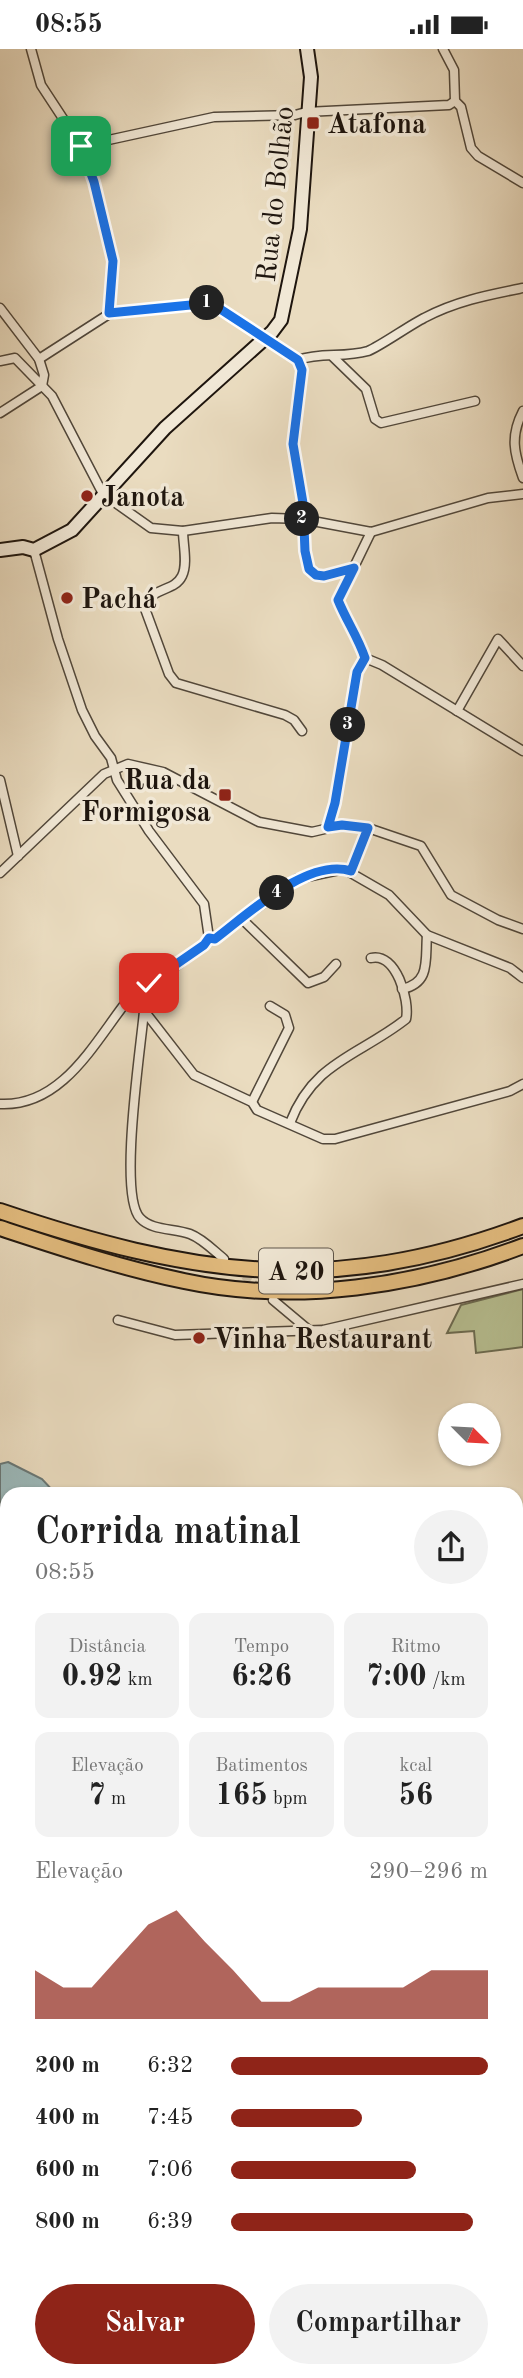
<!DOCTYPE html>
<html lang="pt">
<meta charset="utf-8">
<style>
body{margin:0;font-family:"Old Standard TT",serif;background:#f2f2f2;color:#222;height:100vh;display:flex;flex-direction:column;font-size:26px;white-space:nowrap}
*{box-sizing:border-box;margin:0}
p{font-size:23px;color:#767676}
.icon{flex:none;width:38px;height:38px;fill:none;stroke:currentColor;stroke-width:2;stroke-linecap:round;stroke-linejoin:round}
.map{position:relative;flex:1;overflow:hidden}
.details{position:absolute;left:0px;top:1438px;width:523px;height:891px;display:flex;flex-direction:column;background:#fff;border-radius:21px 21px 0 0;box-shadow:0 2px 5px #0004}
.details>*{flex:none}
.needle{width:46px;rotate:114deg}
.fabs{position:absolute;left:438px;top:1354px;display:grid;gap:14px}
.fabs a{display:grid;place-items:center;width:63px;height:63px;border-radius:50%;background:#fff;box-shadow:0 2px 5px #0004;font-size:35px}
.pin{position:absolute;display:grid;place-items:center;width:60px;height:60px;color:#fff;margin:-30px;border-radius:14px;box-shadow:0 4px 10px #0006}
.km{position:absolute;width:35px;height:35px;margin:-18px;border-radius:50%;background:#222;color:#fff;font-size:19px;line-height:35px;text-align:center}
.round{display:grid;place-items:center;flex:none;width:74px;height:74px;border-radius:37px;background:#f2f2f2}
.summary{display:flex;align-items:center;justify-content:space-between;height:119px;padding:0 35px}
h1{font-size:38px;font-weight:600;line-height:52px}
.metrics{display:grid;grid-template-columns:repeat(3,1fr);gap:10px;height:119px;padding:7px 35px}
.metrics div{display:grid;align-content:center;border-radius:14px;background:#f2f2f2;text-align:center}
.metrics b{font-size:30px;font-weight:600}
.metrics small{font-size:19px;font-weight:400}
.metrics p{font-size:19px}
.chart{height:196px;padding:14px 35px}
.chart p{display:flex;justify-content:space-between}
.chart svg{width:100%;height:126px;margin-top:7px;fill:#8f2418;opacity:.7}
.cta{display:flex;gap:14px;margin-top:auto;padding:14px 35px}
.cta a{flex:1;height:80px;border-radius:42px;background:#8f2418;color:#fff;font-size:28px;font-weight:600;line-height:80px;text-align:center}
.cta a+a{background:#f2f2f2;color:#222}
ul{padding:0 35px;list-style:none;font-size:23px}
li{display:grid;grid-template-columns:112px 84px 1fr;align-items:center;height:52px}
li i{height:18px;border-radius:9px;background:#8f2418}
.status{display:flex;justify-content:space-between;align-items:center;height:49px;padding:0 35px;background:#fff;direction:ltr}
.status svg{height:19px;fill:currentColor}
.map>svg:first-child{display:block}
.green{fill:#b7c092;stroke:#6a6a50;stroke-width:2}
.water{fill:#9bb9bb;stroke:#697776;stroke-width:2}
.lines{fill:none;stroke-linecap:round;stroke-linejoin:round}
.stream{stroke:#697776;stroke-width:2.5}
.street-tunnel{stroke:#cbbea5;stroke-width:8;stroke-dasharray:8 4;stroke-linecap:butt}
.street-casing{stroke:#51473a;stroke-width:11}
.secondary-casing{stroke:#1e150e;stroke-width:16}
.primary-casing{stroke:#1e150e;stroke-width:16}
.highway-casing{stroke:#1e150e;stroke-width:18}
.street{stroke:#f1e8d6;stroke-width:8}
.secondary{stroke:#f1e8d6;stroke-width:12}
.primary{stroke:#e5be80;stroke-width:12}
.highway{stroke:#e5be80;stroke-width:14}
.route-casing{stroke:#fff;stroke-width:14}
.route{stroke:#1a73e8;stroke-width:9}
.poi-dot{fill:#8f2418;stroke:#f1e8d6;stroke-width:2.5}
.labels{text-anchor:middle;stroke-width:7;stroke-linejoin:round;paint-order:stroke}
.shield{fill:#f1e8d6;stroke:#5d544a;stroke-width:2}
.shield-label{font-size:26px;font-weight:bold;fill:#1e150e}
.poi-label{font-size:28px;font-weight:bold;fill:#1e150e;stroke:#f1e8d6;text-anchor:start}
.street-label{font-size:28px;fill:#1e150e;stroke:#f1e8d6}
</style>
<div class="status"><b>08:55</b><svg viewBox="0 0 49 12"><path d="M0 12V9h3v3zM5 12V6h3v6zM10 12V3h3v9zM15 12V0h3v12zM26 1h20v11H26zM47 4h2v5h-2z"/></svg></div>
<div class="map">
<svg width="523" height="2329" viewBox="0 0 523 2329">
<rect width="100%" height="100%" fill="#eadcc0"/>
<filter id="stains"><feTurbulence type="fractalNoise" baseFrequency=".00286" numOctaves="4"/><feColorMatrix values="0 0 0 0 .2 0 0 0 0 .09 0 0 0 0 .02 0 0 0 .5 -.17"/></filter>
<radialGradient id="worn" r=".72"><stop offset=".6" stop-color="#630" stop-opacity="0"/><stop offset="1" stop-color="#630" stop-opacity=".3"/></radialGradient>
<!-- green -->
<g class="green">
<polygon points="523,1240 523,1298 476,1304 474,1282 447,1284 461,1256"/>
<polygon points="0,1894 7,1894 7,2013 0,2043"/>
<polygon points="516,1947 523,1960 523,2030 516,2028"/>
<polygon points="0,2068 7,2102 7,2322 27,2322 22,2329 0,2329"/>
</g>
<!-- water -->
<g class="water">
<polygon points="8,1413 42,1430 56,1445 7,1446 7,1884 0,1884 0,1415"/>
<polygon points="516,1537 523,1540 523,1921 516,1926"/>
</g>
<g class="lines">
<!-- stream -->
<g class="stream">
<polyline points="0,2224 7,2229"/>
<polyline points="7,2329 9,2322"/>
</g>
<!-- street-tunnel -->
<polyline class="street-tunnel" points="235,1219 260,1240"/>
<defs>
<g id="street">
<polyline points="31,0 41,36 81,97 94,133 113,212 109,265"/>
<polyline points="443,0 454,21 455,52 461,58 471,99 478,107 523,134"/>
<polyline points="81,97 214,68 295,66 306,63 449,56 455,52"/>
<polyline points="0,259 39,310 44,326 42,337"/>
<polyline points="333,308 366,340 375,370 381,374 475,352"/>
<polyline points="39,310 109,265 211,254 298,311 302,321 293,395 303,455 305,502 309,520 316,526 323,527 353,519"/>
<path d="M 298,311 C 321,303 344,309 368,302 C 379,298 410,276 424,269 C 456,252 488,246 523,239"/>
<polyline points="0,312 15,309 52,347 103,445 151,479 183,482 272,469 302,470 371,483 488,449 523,445"/>
<path d="M 523,362 C 510,387 514,404 523,429"/>
<polyline points="0,364 42,337"/>
<path d="M 183,482 C 183,495 188,515 182,527 C 174,543 154,537 144,557 L 169,625 L 176,634 L 285,666 L 294,671 L 302,682"/>
<polyline points="34,501 58,590 82,661 95,687 111,709 117,731 149,782 204,855 209,889"/>
<polyline points="365,609 382,616 523,702"/>
<polyline points="457,662 498,590 523,617"/>
<polyline points="0,731 18,807"/>
<path d="M 328,778 L 335,754 L 357,623 L 365,609 C 358,588 346,571 338,551 L 371,483"/>
<polyline points="351,822 368,779"/>
<polyline points="0,824 104,725 128,715 163,723 259,773 312,783 342,776 368,779 421,797 451,846 498,871 523,880"/>
<polyline points="242,870 308,934 324,928 336,915"/>
<polyline points="209,889 215,889 297,830 344,820 389,846 427,886 510,919 523,929"/>
<path d="M 402,940 C 431,934 425,911 427,886"/>
<polyline points="135,950 194,1026 252,1053 257,1061 323,1090 335,1090 510,1042 523,1035"/>
<path d="M 144,962 C 141,998 118,1146 140,1169 C 152,1182 174,1179 190,1185 C 203,1190 214,1202 224,1210"/>
<polyline points="252,1053 289,979 285,966 270,957"/>
<path d="M 0,1055 C 62,1058 94,994 127,952 C 135,950 191,905 204,896 L 209,889"/>
<path d="M 290,1074 C 314,1012 359,1007 406,970 C 410,951 396,903 371,909"/>
<polyline points="273,1251 310,1282"/>
<polyline points="118,1271 175,1286 323,1281 523,1235"/>
<polyline points="522,2116 523,2116"/>
<polyline points="516,2191 523,2193"/>
<polyline points="119,2322 122,2329"/>
<polyline points="263,2322 272,2326 297,2322"/>
<polyline points="303,2322 308,2329"/>
<polyline points="497,2322 517,2329"/>
<polyline points="182,2329 188,2322"/>
<polyline points="434,2329 436,2322"/>
</g>
<polyline id="secondary" points="0,501 23,498 34,501 72,481 165,379 272,283 281,271 300,180 311,28 307,0"/>
<g id="primary">
<polyline points="0,1990 7,1977"/>
<polyline points="516,2048 523,2050"/>
</g>
<g id="highway">
<path d="M 0,1162 C 190,1226 330,1249 523,1177"/>
<path d="M 0,1179 C 61,1199 121,1219 184,1232 C 296,1256 418,1237 523,1197"/>
</g>
</defs>
<!-- street casing -->
<use href="#street" class="street-casing"/>
<!-- secondary casing -->
<use href="#secondary" class="secondary-casing"/>
<!-- primary casing -->
<use href="#primary" class="primary-casing"/>
<!-- highway casing -->
<use href="#highway" class="highway-casing"/>
<!-- street -->
<use href="#street" class="street"/>
<!-- secondary -->
<use href="#secondary" class="secondary"/>
<!-- primary -->
<use href="#primary" class="primary"/>
<!-- highway -->
<use href="#highway" class="highway"/>
</g>
<g class="lines">
<defs>
<path id="route" d="M 81,97 L 94,133 L 113,212 L 109,264 L 211,254 L 298,311 L 302,321 L 293,395 L 303,454 L 305,502 L 309,520 L 316,526 L 324,527 L 354,519 L 338,551 C 346,571 358,588 365,609 L 357,623 L 335,754 L 328,778 L 342,776 L 368,779 L 351,822 C 308,808 247,866 215,890 L 209,889 L 204,896 L 149,934"/>
</defs>
<!-- route casing -->
<use href="#route" class="route-casing"/>
<!-- route -->
<use href="#route" class="route"/>
</g>
<!-- markers -->
<g class="poi-dot">
<rect x="306" y="67" width="14" height="14" rx="3.5"/>
<circle cx="87" cy="447" r="7"/>
<circle cx="67" cy="549" r="7"/>
<rect x="218" y="739" width="14" height="14" rx="3.5"/>
<circle cx="199" cy="1289" r="7"/>
</g>
<g class="labels">
<!-- shield labels -->
<rect class="shield" x="259" y="1199.5" width="74" height="45" rx="5"/>
<g class="shield-label">
<text x="296" y="1231">A 20</text>
</g>
<!-- poi labels -->
<g class="poi-label">
<text x="327" y="84">Atafona</text>
<text x="101" y="457">Janota</text>
<text x="81" y="559">Pachá</text>
<text x="211" y="740" text-anchor="end">Rua da<tspan x="211" dy="32">Formigosa</tspan></text>
<text x="213" y="1299">Vinha Restaurant</text>
</g>
<!-- street labels -->
<g class="street-label">
<text transform="translate(274 145) rotate(-84)" y="10">Rua do Bolhão</text>
</g>
</g>
<rect width="100%" height="100%" filter="url(#stains)"/>
<rect width="100%" height="100%" fill="url(#worn)"/>
</svg>
<div class="fabs">
<a><svg class="needle" viewBox="-14 -14 28 28"><path d="M0-13l5 13h-10z" fill="#e53935"/><path d="M0 13l5-13h-10z" fill="#767676"/></svg></a>
</div>
<div class="pin" style="left:81px;top:97px;background:#1e9e55"><svg class="icon" aria-label="arrive" viewBox="0 0 24 24"><path d="M6 21V4h12l-3 4 3 4H6"/></svg></div>
<div class="pin" style="left:149px;top:934px;background:#d93025"><svg class="icon" aria-label="check" viewBox="0 0 24 24"><path d="M5 12l5 5 9-10"/></svg></div>
<b class="km" style="left:207px;top:254px">1</b>
<b class="km" style="left:302px;top:470px">2</b>
<b class="km" style="left:348px;top:676px">3</b>
<b class="km" style="left:277px;top:844px">4</b>
<section class="details">
<div class="summary"><div><h1>Corrida matinal</h1><p>08:55</p></div><a class="round"><svg class="icon" aria-label="share" viewBox="0 0 24 24"><path d="M12 15V3M7 8l5-5 5 5M5 13v7h14v-7"/></svg></a></div>
<div class="metrics">
<div><p>Distância</p><b>0.92<small> km</small></b></div>
<div><p>Tempo</p><b>6:26</b></div>
<div><p>Ritmo</p><b>7:00<small> /km</small></b></div>
</div>
<div class="metrics">
<div><p>Elevação</p><b>7<small> m</small></b></div>
<div><p>Batimentos</p><b>165<small> bpm</small></b></div>
<div><p>kcal</p><b>56</b></div>
</div>
<div class="chart"><p><span>Elevação</span>290–296 m</p>
<svg viewBox="0 0 160 44" preserveAspectRatio="none"><path d="M0 44V27L10 33L20 33L30 22L40 11L50 6L60 17L70 27L80 38L90 38L100 33L110 33L120 33L130 33L140 27L150 27L160 27V44z"/></svg>
</div>
<ul>
<li><b>200 m</b>6:32<i style="width:100%"></i></li>
<li><b>400 m</b>7:45<i style="width:51%"></i></li>
<li><b>600 m</b>7:06<i style="width:72%"></i></li>
<li><b>800 m</b>6:39<i style="width:94%"></i></li>
</ul>
<div class="cta"><a>Salvar</a><a>Compartilhar</a></div>
</section>
</div>
